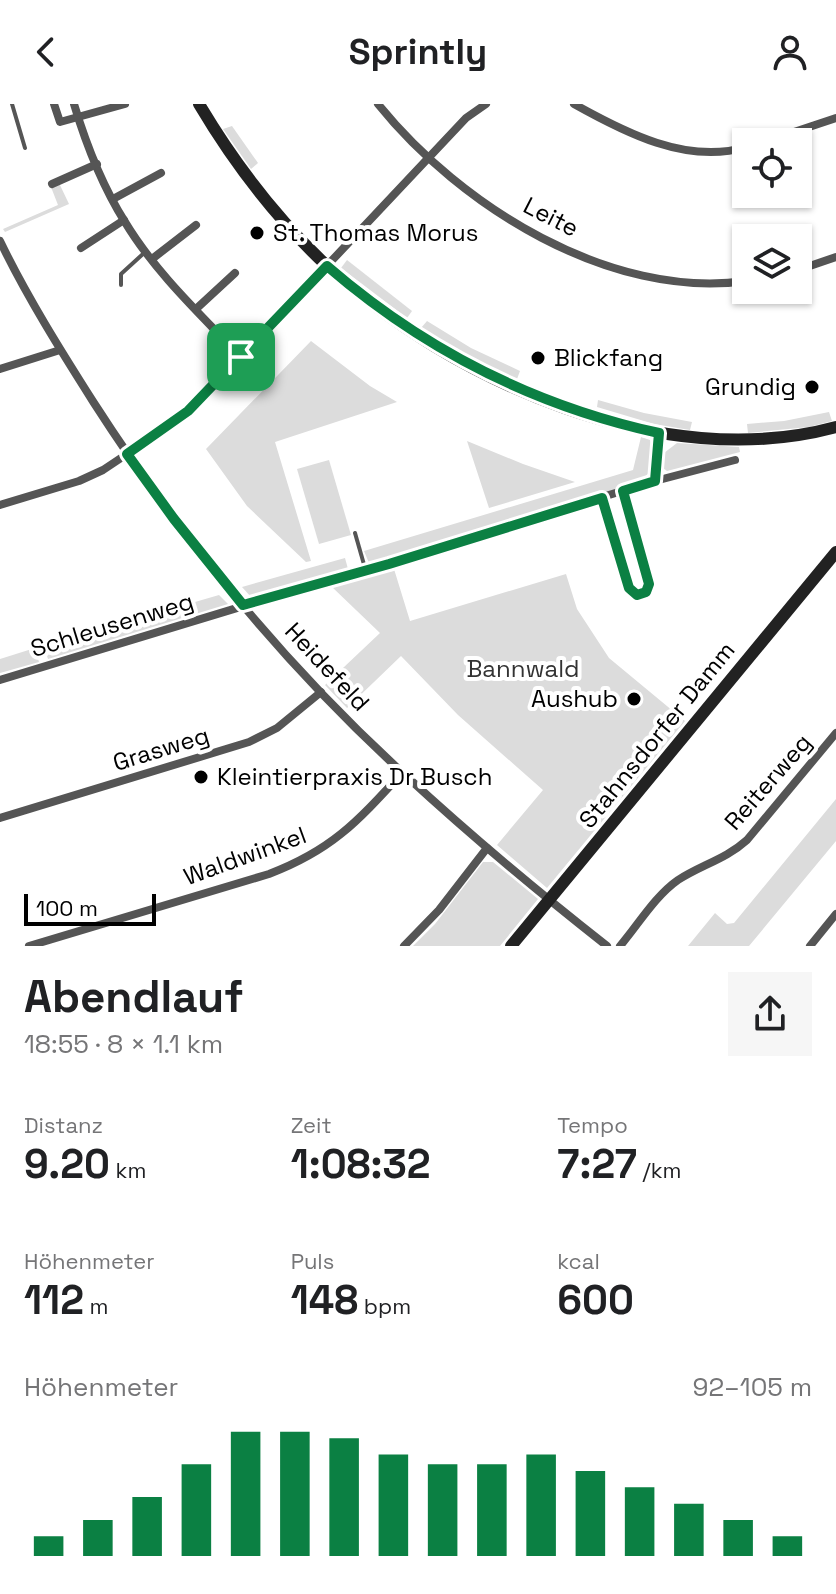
<!DOCTYPE html>
<html lang="de">
<meta charset="utf-8">
<style>
body{margin:0;font-family:"Space Grotesk",sans-serif;background:#f6f6f6;color:#202124;height:100vh;display:flex;flex-direction:column;font-size:30px;white-space:nowrap}
*{box-sizing:border-box;margin:0}
p{font-size:26px;color:#757577}
.icon{flex:none;width:44px;height:44px;fill:none;stroke:currentColor;stroke-width:2;stroke-linecap:round;stroke-linejoin:round}
.map{position:relative;height:842px;overflow:hidden}
.sheet{display:flex;flex-direction:column;background:#fff;flex:1}
.sheet>*{flex:none}
.controls{position:absolute;left:732px;top:24px;display:grid;gap:16px}
.controls a{display:grid;place-items:center;width:80px;height:80px;border-radius:0px;background:#fff;box-shadow:0 2px 6px #0004;font-size:40px}
.scale{position:absolute;left:24px;bottom:20px;width:132px;box-sizing:border-box;padding-left:8px;border:4px solid #000;border-top:0;font-size:22px;line-height:28px;white-space:nowrap;color:#000;-webkit-text-stroke:6px #fff;paint-order:stroke}
.pin{position:absolute;display:grid;place-items:center;width:68px;height:68px;color:#fff;margin:-34px;border-radius:16px;box-shadow:0 4px 12px #0006}
.round{display:grid;place-items:center;flex:none;width:84px;height:84px;border-radius:0px;background:#f6f6f6}
.head{display:flex;align-items:center;justify-content:space-between;height:136px;padding:0 24px}
h1{font-size:44px;font-weight:800;line-height:60px}
.figures{display:grid;grid-template-columns:repeat(3,1fr);gap:12px;height:136px;padding:8px 24px}
.figures div{display:grid;align-content:center}
.figures b{font-size:40px;font-weight:800}
.figures small{font-size:22px;font-weight:400}
.figures p{font-size:22px}
.chart{height:224px;padding:16px 24px}
.chart p{display:flex;justify-content:space-between}
.chart svg{width:100%;height:144px;margin-top:8px;stroke:#0b8043;stroke-width:6}
header{display:flex;justify-content:space-between;align-items:center;height:104px;padding:0 24px;background:#fff;font-size:36px;font-weight:800}
.map>svg:first-child{display:block}
.green{fill:#dcdcdc}
.lines{fill:none;stroke-linecap:round;stroke-linejoin:round}
.lane{stroke:#555;stroke-width:4}
.street{stroke:#555;stroke-width:8}
.secondary{stroke:#222;stroke-width:12}
.route-casing{stroke:#fff;stroke-width:16}
.route{stroke:#0b8043;stroke-width:10}
.poi-dot{fill:#000;stroke:#fff;stroke-width:3}
.labels{text-anchor:middle;stroke-width:8;stroke-linejoin:round;paint-order:stroke}
.street-label{font-size:24px;fill:#000;stroke:#fff}
.poi-label{font-size:24px;fill:#000;stroke:#fff;text-anchor:start}
.park-label{font-size:24px;fill:#333;stroke:#fff}
</style>
<header><svg class="icon" aria-label="back" viewBox="0 0 24 24"><path d="M15 5l-7 7 7 7"/></svg>Sprintly<svg class="icon" aria-label="person" viewBox="0 0 24 24"><circle cx="12" cy="8" r="4"/><path d="M4 21q1-7 8-7t8 7"/></svg></header>
<div class="map">
<svg width="836" height="842" viewBox="0 0 836 842">
<rect width="100%" height="100%" fill="#fff"/>
<!-- green -->
<g class="green">
<polygon points="232,22 258,59 251,65 223,25"/>
<polygon points="59,79 69,100 5,128 3,125 58,101 51,83"/>
<polygon points="347,156 412,207 407,214 341,164"/>
<polygon points="427,217 471,244 520,267 517,275 474,255 421,224"/>
<polygon points="311,237 370,282 397,298 275,338 311,457 306,458 247,402 206,345"/>
<polygon points="598,296 644,309 692,318 690,326 654,320 597,303"/>
<polygon points="829,308 832,317 809,323 748,329 747,320 784,317"/>
<polygon points="641,333 650,336 652,342 651,367 638,379 369,459 364,447 633,366"/>
<polygon points="467,337 523,360 575,378 489,404"/>
<polygon points="677,339 739,343 740,348 667,367 663,364 664,349"/>
<polygon points="329,356 351,431 319,440 297,365"/>
<polygon points="345,454 348,465 251,493 242,483"/>
<polygon points="394,465 410,517 566,470 577,505 609,554 685,617 547,784 497,741 543,686 458,611 401,552 347,604 325,581 380,529 332,483"/>
<polygon points="219,491 228,500 48,555 44,542"/>
<polygon points="35,544 39,558 0,569 0,555"/>
<polygon points="836,695 836,737 749,842 688,842 715,809 727,820 734,819"/>
<polygon points="483,758 493,758 538,795 500,842 413,842 435,820"/>
</g>
<g class="lines">
<!-- lane -->
<g class="lane">
<polyline points="12,0 25,44"/>
<polyline points="121,181 121,170 144,149"/>
<polyline points="355,429 365,464"/>
</g>
<!-- street -->
<g class="street">
<polyline points="54,0 60,18 125,0"/>
<path d="M 74,0 C 86,40 103,83 125,118 C 155,168 201,211 241,253"/>
<path d="M 378,0 C 460,102 610,196 746,177"/>
<path d="M 574,0 C 624,28 687,61 746,43"/>
<polyline points="764,38 836,14"/>
<polyline points="52,80 97,60"/>
<polyline points="113,95 161,69"/>
<path d="M 0,137 C 27,193 61,247 94,299 C 181,434 285,561 404,670 C 469,730 537,787 607,842"/>
<polyline points="81,144 124,116"/>
<polyline points="152,155 196,121"/>
<polyline points="798,166 836,153"/>
<polyline points="196,205 235,169"/>
<polyline points="0,265 60,246"/>
<polyline points="655,377 659,329"/>
<polyline points="602,394 629,484 637,491 646,488 649,480 623,387"/>
<polyline points="0,401 79,377 103,366 175,318 241,253 466,14 486,0"/>
<polyline points="0,576 655,377 735,356"/>
<polyline points="0,714 249,638 277,624 321,588"/>
<path d="M 29,842 L 269,770 C 332,746 357,718 402,669"/>
<polyline points="404,842 439,806 487,744"/>
<path d="M 620,842 C 638,821 655,792 678,776 C 701,761 726,755 747,736 L 836,629"/>
<polyline points="810,842 836,810"/>
</g>
<!-- secondary -->
<g class="secondary">
<path d="M 199,0 C 234,59 275,113 326,161 C 452,278 663,370 836,323"/>
<polyline points="511,842 836,448"/>
</g>
</g>
<g class="lines">
<defs>
<path id="route" d="M 327,162 C 423,245 535,302 659,329 L 655,377 L 623,387 L 649,480 L 646,488 L 637,491 L 629,484 L 602,394 L 389,460 L 243,501 L 174,415 L 127,350 L 188,307 Z"/>
</defs>
<!-- route casing -->
<use href="#route" class="route-casing"/>
<!-- route -->
<use href="#route" class="route"/>
</g>
<!-- markers -->
<g class="poi-dot">
<circle cx="257" cy="129" r="8"/>
<circle cx="538" cy="254" r="8"/>
<circle cx="812" cy="283" r="8"/>
<circle cx="634" cy="595" r="8"/>
<circle cx="201" cy="673" r="8"/>
</g>
<g class="labels">
<!-- street labels -->
<g class="street-label">
<text transform="translate(551 113) rotate(27)" y="8">Leite</text>
<text transform="translate(112 521) rotate(-17)" y="8">Schleusenweg</text>
<text transform="translate(327 563) rotate(47)" y="8">Heidefeld</text>
<text transform="translate(657 631) rotate(-51)" y="8">Stahnsdorfer Damm</text>
<text transform="translate(161 645) rotate(-17)" y="8">Grasweg</text>
<text transform="translate(768 678) rotate(-49)" y="8">Reiterweg</text>
<text transform="translate(245 752) rotate(-20)" y="8">Waldwinkel</text>
</g>
<!-- poi labels -->
<g class="poi-label">
<text x="273" y="137">St. Thomas Morus</text>
<text x="554" y="262">Blickfang</text>
<text x="796" y="291" text-anchor="end">Grundig</text>
<text x="618" y="603" text-anchor="end">Aushub</text>
<text x="217" y="681">Kleintierpraxis Dr Busch</text>
</g>
<!-- park labels -->
<g class="park-label">
<text x="523" y="573">Bannwald</text>
</g>
</g>
</svg>
<div class="controls">
<a><svg class="icon" aria-label="locate" viewBox="0 0 24 24"><circle cx="12" cy="12" r="6"/><path d="M12 2v4M12 18v4M2 12h4M18 12h4"/></svg></a>
<a><svg class="icon" aria-label="layers" viewBox="0 0 24 24"><path d="M12 4l9 5-9 5-9-5zM3 14l9 5 9-5"/></svg></a>
</div>
<div class="scale">100 m</div>
<div class="pin" style="left:241px;top:253px;background:#1e9e55"><svg class="icon" aria-label="arrive" viewBox="0 0 24 24"><path d="M6 21V4h12l-3 4 3 4H6"/></svg></div>
</div>
<section class="sheet">
<div class="head"><div><h1>Abendlauf</h1><p>18:55 · 8 × 1.1 km</p></div><a class="round"><svg class="icon" aria-label="share" viewBox="0 0 24 24"><path d="M12 15V3M7 8l5-5 5 5M5 13v7h14v-7"/></svg></a></div>
<div class="figures">
<div><p>Distanz</p><b>9.20<small> km</small></b></div>
<div><p>Zeit</p><b>1:08:32</b></div>
<div><p>Tempo</p><b>7:27<small> /km</small></b></div>
</div>
<div class="figures">
<div><p>Höhenmeter</p><b>112<small> m</small></b></div>
<div><p>Puls</p><b>148<small> bpm</small></b></div>
<div><p>kcal</p><b>600</b></div>
</div>
<div class="chart"><p><span>Höhenmeter</span>92–105 m</p>
<svg viewBox="0 0 160 44" preserveAspectRatio="none"><path d="M5 44V38M15 44V33M25 44V26M35 44V16M45 44V6M55 44V6M65 44V8M75 44V13M85 44V16M95 44V16M105 44V13M115 44V18M125 44V23M135 44V28M145 44V33M155 44V38"/></svg>
</div>
</section>
